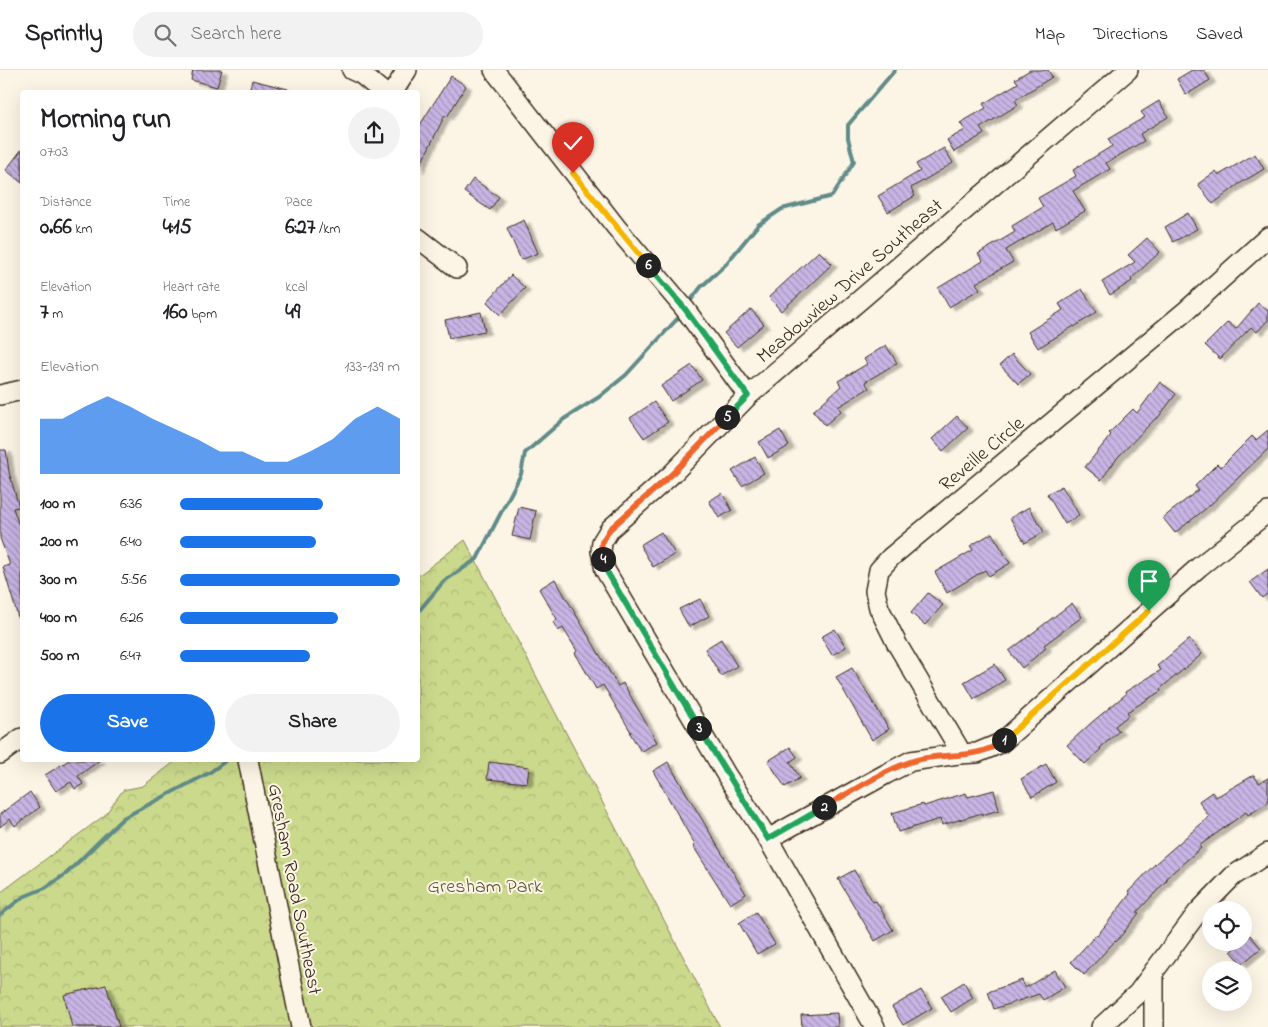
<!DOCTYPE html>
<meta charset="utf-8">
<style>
body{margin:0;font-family:"Indie Flower",sans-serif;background:#f2f2f2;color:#202124;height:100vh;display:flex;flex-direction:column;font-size:19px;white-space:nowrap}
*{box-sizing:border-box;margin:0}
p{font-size:16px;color:#757577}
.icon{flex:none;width:28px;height:28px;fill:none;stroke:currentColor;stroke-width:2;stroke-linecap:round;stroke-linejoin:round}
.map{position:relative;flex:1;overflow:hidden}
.sheet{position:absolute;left:20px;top:20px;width:400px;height:672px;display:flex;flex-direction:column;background:#fff;border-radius:5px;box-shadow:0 5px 20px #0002}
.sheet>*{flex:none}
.tools{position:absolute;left:1202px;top:831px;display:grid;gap:10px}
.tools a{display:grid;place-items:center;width:50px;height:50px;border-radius:50%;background:#fff;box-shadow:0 5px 20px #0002;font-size:25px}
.pin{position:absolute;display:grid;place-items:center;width:42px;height:42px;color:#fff;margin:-51px -21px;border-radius:50% 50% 50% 0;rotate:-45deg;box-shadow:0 0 5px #0007}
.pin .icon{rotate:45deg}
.km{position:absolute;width:25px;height:25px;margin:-12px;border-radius:50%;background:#222;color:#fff;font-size:14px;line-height:25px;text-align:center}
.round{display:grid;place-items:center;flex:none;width:52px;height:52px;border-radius:26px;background:#f2f2f2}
.head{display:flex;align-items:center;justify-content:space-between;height:85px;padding:0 20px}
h1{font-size:28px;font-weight:700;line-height:38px}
.metrics{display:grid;grid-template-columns:repeat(3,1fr);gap:8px;height:85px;padding:5px 20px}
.metrics div{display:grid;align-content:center}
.metrics b{font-size:21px;font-weight:700}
.metrics small{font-size:14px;font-weight:400}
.metrics p{font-size:14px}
.chart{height:140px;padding:10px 20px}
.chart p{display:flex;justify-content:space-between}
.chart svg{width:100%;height:90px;margin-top:5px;fill:#1a73e8;opacity:.7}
.cta{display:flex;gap:10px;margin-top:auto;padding:10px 20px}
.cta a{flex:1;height:58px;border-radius:30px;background:#1a73e8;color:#fff;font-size:20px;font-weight:700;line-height:58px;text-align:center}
.cta a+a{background:#f2f2f2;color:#202124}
ul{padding:0 20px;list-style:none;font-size:16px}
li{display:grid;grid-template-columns:80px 60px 1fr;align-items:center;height:38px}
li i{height:12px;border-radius:6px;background:#1a73e8}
header{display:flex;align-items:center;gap:30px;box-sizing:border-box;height:70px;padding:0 25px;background:#fff;border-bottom:1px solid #e0e0e0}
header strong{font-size:24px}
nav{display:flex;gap:28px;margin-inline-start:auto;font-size:18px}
.search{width:350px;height:45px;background:#f2f2f2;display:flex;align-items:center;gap:12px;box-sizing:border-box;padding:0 18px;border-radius:28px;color:#757577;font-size:19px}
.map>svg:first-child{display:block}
.forest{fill:url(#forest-crowns);stroke:#838255}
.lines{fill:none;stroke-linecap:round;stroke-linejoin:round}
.stream{stroke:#618b89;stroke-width:4}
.building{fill:url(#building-back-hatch);stroke:#3b2a1e;filter:url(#shadow)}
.minor-casing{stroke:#3b2a1e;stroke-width:22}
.minor{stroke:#fcf5e5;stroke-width:19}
.split-1-casing{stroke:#fff;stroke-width:10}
.split-2-casing{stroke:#fff;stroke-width:10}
.split-3-casing{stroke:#fff;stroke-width:10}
.split-4-casing{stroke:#fff;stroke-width:10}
.split-5-casing{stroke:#fff;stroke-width:10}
.split-6-casing{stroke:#fff;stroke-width:10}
.split-7-casing{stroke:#fff;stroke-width:10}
.split-1{stroke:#f5b400;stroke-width:6}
.split-2{stroke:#f0652b;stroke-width:6}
.split-3{stroke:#22a559;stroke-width:6}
.split-4{stroke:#22a559;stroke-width:6}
.split-5{stroke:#f0652b;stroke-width:6}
.split-6{stroke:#22a559;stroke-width:6}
.split-7{stroke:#f5b400;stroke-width:6}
.labels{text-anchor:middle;stroke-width:4;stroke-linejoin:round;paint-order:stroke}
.street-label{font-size:20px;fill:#3b2a1e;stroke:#fcf5e5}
.park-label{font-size:20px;fill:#5f563a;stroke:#fcf5e5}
</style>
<header>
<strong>Sprintly</strong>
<div class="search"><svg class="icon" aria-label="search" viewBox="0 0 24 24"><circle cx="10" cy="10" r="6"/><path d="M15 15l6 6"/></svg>Search here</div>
<nav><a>Map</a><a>Directions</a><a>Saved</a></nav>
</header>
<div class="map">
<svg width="1268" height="957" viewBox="0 0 1268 957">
<defs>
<pattern id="forest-crowns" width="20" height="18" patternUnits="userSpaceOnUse" patternTransform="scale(1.25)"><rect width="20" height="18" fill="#cbd98c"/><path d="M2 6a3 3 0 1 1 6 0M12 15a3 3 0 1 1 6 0" fill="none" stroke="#afba78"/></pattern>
<pattern id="building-back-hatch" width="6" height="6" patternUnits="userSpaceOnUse" patternTransform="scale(1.25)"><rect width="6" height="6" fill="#c9b5e5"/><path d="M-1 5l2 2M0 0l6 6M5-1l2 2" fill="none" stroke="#a493b9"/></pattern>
<filter id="shadow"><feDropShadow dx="5.5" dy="3" stdDeviation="1" flood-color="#0004"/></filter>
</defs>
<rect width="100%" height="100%" fill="#fcf5e5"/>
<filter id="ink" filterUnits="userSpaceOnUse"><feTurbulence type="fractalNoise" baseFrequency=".02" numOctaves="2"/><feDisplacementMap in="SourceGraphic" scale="10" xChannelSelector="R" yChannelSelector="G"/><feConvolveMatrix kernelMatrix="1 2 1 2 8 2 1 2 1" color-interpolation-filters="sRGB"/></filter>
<g filter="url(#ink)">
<!-- forest -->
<polygon class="forest" points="465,470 720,957 0,957 0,823 105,745 123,720 143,716 177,690 418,690 418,506"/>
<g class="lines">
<!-- stream -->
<g class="stream">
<polyline points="691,230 701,217 726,194 758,155 782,139 832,126 854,92 848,68 848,55 895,0"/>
<polyline points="418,542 444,511 477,489 521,404 525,383 564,349 599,327 626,305 678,248"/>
<polyline points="0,845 23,827 45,818 67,803 123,748 209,703 227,690"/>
</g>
</g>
<!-- building -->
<g class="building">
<polygon points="193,0 222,0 217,17 191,10"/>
<polygon points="1030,0 1048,0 1052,7 1015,30 1018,35 980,58 984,64 954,82 947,70 965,60 960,53 986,38 983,34 1018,13 1015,9"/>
<polygon points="1192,0 1204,0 1210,10 1186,25 1177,9"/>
<polygon points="451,6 466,16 447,47 445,45 418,100 418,58"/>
<polygon points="252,10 288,19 287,22 249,22"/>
<polygon points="1159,31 1168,47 1140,64 1144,71 1106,93 1110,99 1073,121 1085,141 1056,158 1053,152 1006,180 1013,192 976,213 980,219 949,237 938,218 983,191 978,184 1015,162 1012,156 1043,137 1038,128 1076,106 1073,100 1112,76 1108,69 1145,47 1141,42"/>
<polygon points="944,78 953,93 911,118 915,126 888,142 878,126 920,101 916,94"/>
<polygon points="22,79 22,113 6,100"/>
<polygon points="1255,84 1264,99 1239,114 1213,134 1198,114 1216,101 1219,105"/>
<polygon points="473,109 499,127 490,140 464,122"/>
<polygon points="1188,143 1197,159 1173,172 1165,157"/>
<polygon points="524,150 538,183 521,190 507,158"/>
<polygon points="1147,168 1160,182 1131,209 1132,211 1110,225 1102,212 1135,192 1128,185"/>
<polygon points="819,181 832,194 807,218 781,241 769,227"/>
<polygon points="511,205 525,218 500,245 487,232"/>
<polygon points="1082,219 1097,242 1074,257 1074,256 1038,278 1028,262 1063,240 1059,234"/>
<polygon points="1258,233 1268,241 1268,250 1257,262 1251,257 1220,289 1205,275 1228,252 1236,259"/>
<polygon points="751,239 764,254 737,277 724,263"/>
<polygon points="481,242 485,261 449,268 445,250"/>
<polygon points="886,275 897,293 865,312 869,318 838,337 841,341 825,355 813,341 841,316 838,311 867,294 864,289"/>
<polygon points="1012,284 1030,304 1018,314 1000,295"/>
<polygon points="692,295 702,310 671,331 661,316"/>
<polygon points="1160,312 1176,324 1157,349 1156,348 1118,387 1101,410 1085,397 1111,365 1109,363 1133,339 1137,343"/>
<polygon points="654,332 668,352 644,368 630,348"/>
<polygon points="957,346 968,358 943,381 932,369"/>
<polygon points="780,360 789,376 768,388 759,372"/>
<polygon points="1268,360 1268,379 1209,436 1175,463 1163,448 1198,420 1195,416 1217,394 1221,397 1252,366 1256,370"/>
<polygon points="0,380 6,380 9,402 19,437 13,438 22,464 22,553 20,554 3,497 10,495 0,468"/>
<polygon points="755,387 764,403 742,416 732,401"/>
<polygon points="1062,416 1079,445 1065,454 1047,424"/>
<polygon points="722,423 732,440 719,448 709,431"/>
<polygon points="519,437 536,441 530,470 512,466"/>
<polygon points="1029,437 1044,462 1025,473 1010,448"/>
<polygon points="661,462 675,484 653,497 640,475"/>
<polygon points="992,463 1010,493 989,506 985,500 947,523 935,502 973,480 970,476"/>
<polygon points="1268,499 1268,523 1262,528 1250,512"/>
<polygon points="555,509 618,616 623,613 657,672 641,682 630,663 631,662 603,615 596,619 575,583 577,581 563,558 558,561 553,552 557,549 539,519"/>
<polygon points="928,523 943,535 925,555 911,543"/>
<polygon points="700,529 709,546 689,557 679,539"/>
<polygon points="1072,533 1082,547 1044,575 1046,578 1022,598 1009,581"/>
<polygon points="835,559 846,577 832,585 821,567"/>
<polygon points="721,569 737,596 721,606 705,579"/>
<polygon points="1189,569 1202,584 1160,619 1161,621 1127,642 1129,645 1115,656 1119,661 1100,678 1101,679 1085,694 1067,675 1091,653 1126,624 1125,622 1161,600 1157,596"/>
<polygon points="995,594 1005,610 974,629 964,612"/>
<polygon points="852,598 889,659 872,670 836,607"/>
<polygon points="790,677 797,687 790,692 800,708 785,717 768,691"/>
<polygon points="69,690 100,690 78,706 83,714 75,719 71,712 56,721 45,705"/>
<polygon points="489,692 529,697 527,713 487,709"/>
<polygon points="668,692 746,824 730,834 693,776 695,775 653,701"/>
<polygon points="1046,694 1056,712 1032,727 1021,709"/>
<polygon points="1254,705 1259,713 1268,708 1268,733 1248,745 1246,742 1199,776 1201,778 1166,808 1167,810 1137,842 1139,843 1116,872 1115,871 1084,905 1071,892 1096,865 1097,866 1130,824 1128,822 1156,793 1209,747 1199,731 1212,722 1216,727"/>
<polygon points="994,720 999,740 982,745 982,743 942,755 940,749 898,762 892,743 923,734 924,736 966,723 968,727"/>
<polygon points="30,722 40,737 15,756 10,749 0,757 0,744"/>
<polygon points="854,800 873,832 876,831 893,860 875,871 838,809"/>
<polygon points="756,842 775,874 757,884 739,853"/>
<polygon points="1250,865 1261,878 1242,894 1231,881 1241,872 1244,872 1244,870"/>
<polygon points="1055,900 1065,917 1043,930 1039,924 994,939 988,922 1022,910 1025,918"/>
<polygon points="964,912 973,928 951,942 941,926"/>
<polygon points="106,915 119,957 72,957 64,925"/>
<polygon points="921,920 932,938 903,955 892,937"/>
<polygon points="837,943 838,957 802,957 801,945"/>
</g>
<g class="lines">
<defs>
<g id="minor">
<polyline points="352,0 361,4 383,22"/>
<polyline points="494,0 616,157 685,239 748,326"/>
<polyline points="393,22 407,0"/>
<polyline points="418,168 457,198"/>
<polyline points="0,325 22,320"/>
<polyline points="0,684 22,668"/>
<polyline points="958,684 958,677 897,574 879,538 875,521 879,500 891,487 1187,240 1268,167"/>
<polyline points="248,690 301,957"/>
<polyline points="768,769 886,704 911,691 958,684 977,683 1001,673 1199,497 1268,442"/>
<polyline points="875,957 768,769 727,706 605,500 601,481 602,472 610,459 672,404 748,326 1128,0"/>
<polyline points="1101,957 1138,923 1198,842 1233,806 1268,783"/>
<polyline points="1154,957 1154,901"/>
</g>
</defs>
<!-- minor casing -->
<use href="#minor" class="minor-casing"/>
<!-- minor -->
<use href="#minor" class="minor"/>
</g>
</g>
<g class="lines" filter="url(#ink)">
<defs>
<polyline id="split-1" points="1004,670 1149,541"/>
<path id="split-2" d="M 824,737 C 851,722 881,702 910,692 C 940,681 977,692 1004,670"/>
<polyline id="split-3" points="699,658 768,769 824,737"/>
<polyline id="split-4" points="603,489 606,500 699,658"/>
<polyline id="split-5" points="603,489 601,481 602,472 610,459 672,404 727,347"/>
<polyline id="split-6" points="648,195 685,239 748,326 727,347"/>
<polyline id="split-7" points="573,103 648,195"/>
</defs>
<!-- split-1 casing -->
<use href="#split-1" class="split-1-casing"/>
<!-- split-2 casing -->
<use href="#split-2" class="split-2-casing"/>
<!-- split-3 casing -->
<use href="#split-3" class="split-3-casing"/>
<!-- split-4 casing -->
<use href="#split-4" class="split-4-casing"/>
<!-- split-5 casing -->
<use href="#split-5" class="split-5-casing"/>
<!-- split-6 casing -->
<use href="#split-6" class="split-6-casing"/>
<!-- split-7 casing -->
<use href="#split-7" class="split-7-casing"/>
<!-- split-1 -->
<use href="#split-1" class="split-1"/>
<!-- split-2 -->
<use href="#split-2" class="split-2"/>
<!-- split-3 -->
<use href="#split-3" class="split-3"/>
<!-- split-4 -->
<use href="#split-4" class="split-4"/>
<!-- split-5 -->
<use href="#split-5" class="split-5"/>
<!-- split-6 -->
<use href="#split-6" class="split-6"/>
<!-- split-7 -->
<use href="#split-7" class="split-7"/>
</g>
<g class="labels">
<!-- street labels -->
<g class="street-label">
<text transform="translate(849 210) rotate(-41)" y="7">Meadowview Drive Southeast</text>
<text transform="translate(981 383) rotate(-40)" y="7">Reveille Circle</text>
<text transform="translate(296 819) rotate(79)" y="7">Gresham Road Southeast</text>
</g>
<!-- park labels -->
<g class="park-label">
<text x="485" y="822">Gresham Park</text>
</g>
</g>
</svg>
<div class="tools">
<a><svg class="icon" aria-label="locate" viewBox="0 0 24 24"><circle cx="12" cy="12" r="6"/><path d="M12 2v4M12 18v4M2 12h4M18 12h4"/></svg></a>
<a><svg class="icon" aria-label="layers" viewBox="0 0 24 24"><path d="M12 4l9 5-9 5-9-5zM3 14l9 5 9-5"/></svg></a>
</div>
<div class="pin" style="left:1149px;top:541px;background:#1e9e55"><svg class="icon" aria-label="arrive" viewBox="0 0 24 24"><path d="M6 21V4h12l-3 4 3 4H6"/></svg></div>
<div class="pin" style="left:573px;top:103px;background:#d93025"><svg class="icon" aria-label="check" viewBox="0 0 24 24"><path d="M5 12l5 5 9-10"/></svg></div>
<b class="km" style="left:1004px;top:670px">1</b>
<b class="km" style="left:824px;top:737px">2</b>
<b class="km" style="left:699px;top:658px">3</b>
<b class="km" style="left:603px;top:489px">4</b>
<b class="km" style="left:727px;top:347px">5</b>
<b class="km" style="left:648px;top:195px">6</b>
<section class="sheet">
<div class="head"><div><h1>Morning run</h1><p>07:03</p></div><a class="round"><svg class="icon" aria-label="share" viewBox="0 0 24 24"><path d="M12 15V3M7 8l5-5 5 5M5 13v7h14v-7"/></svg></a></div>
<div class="metrics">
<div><p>Distance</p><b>0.66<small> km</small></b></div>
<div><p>Time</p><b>4:15</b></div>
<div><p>Pace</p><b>6:27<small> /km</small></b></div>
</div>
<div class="metrics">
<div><p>Elevation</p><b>7<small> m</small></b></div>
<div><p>Heart rate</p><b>160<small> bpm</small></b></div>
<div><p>kcal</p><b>49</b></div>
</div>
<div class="chart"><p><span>Elevation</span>133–139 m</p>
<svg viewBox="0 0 160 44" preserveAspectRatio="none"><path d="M0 44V17L10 17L20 11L30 6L40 11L50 17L60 22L70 27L80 33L90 33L100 38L110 38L120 33L130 27L140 17L150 11L160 17V44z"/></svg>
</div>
<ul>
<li><b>100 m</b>6:36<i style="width:65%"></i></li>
<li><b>200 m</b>6:40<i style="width:62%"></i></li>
<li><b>300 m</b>5:56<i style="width:100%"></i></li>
<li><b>400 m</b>6:26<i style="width:72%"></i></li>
<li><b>500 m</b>6:47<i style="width:59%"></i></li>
</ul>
<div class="cta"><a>Save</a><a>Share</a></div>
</section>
</div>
